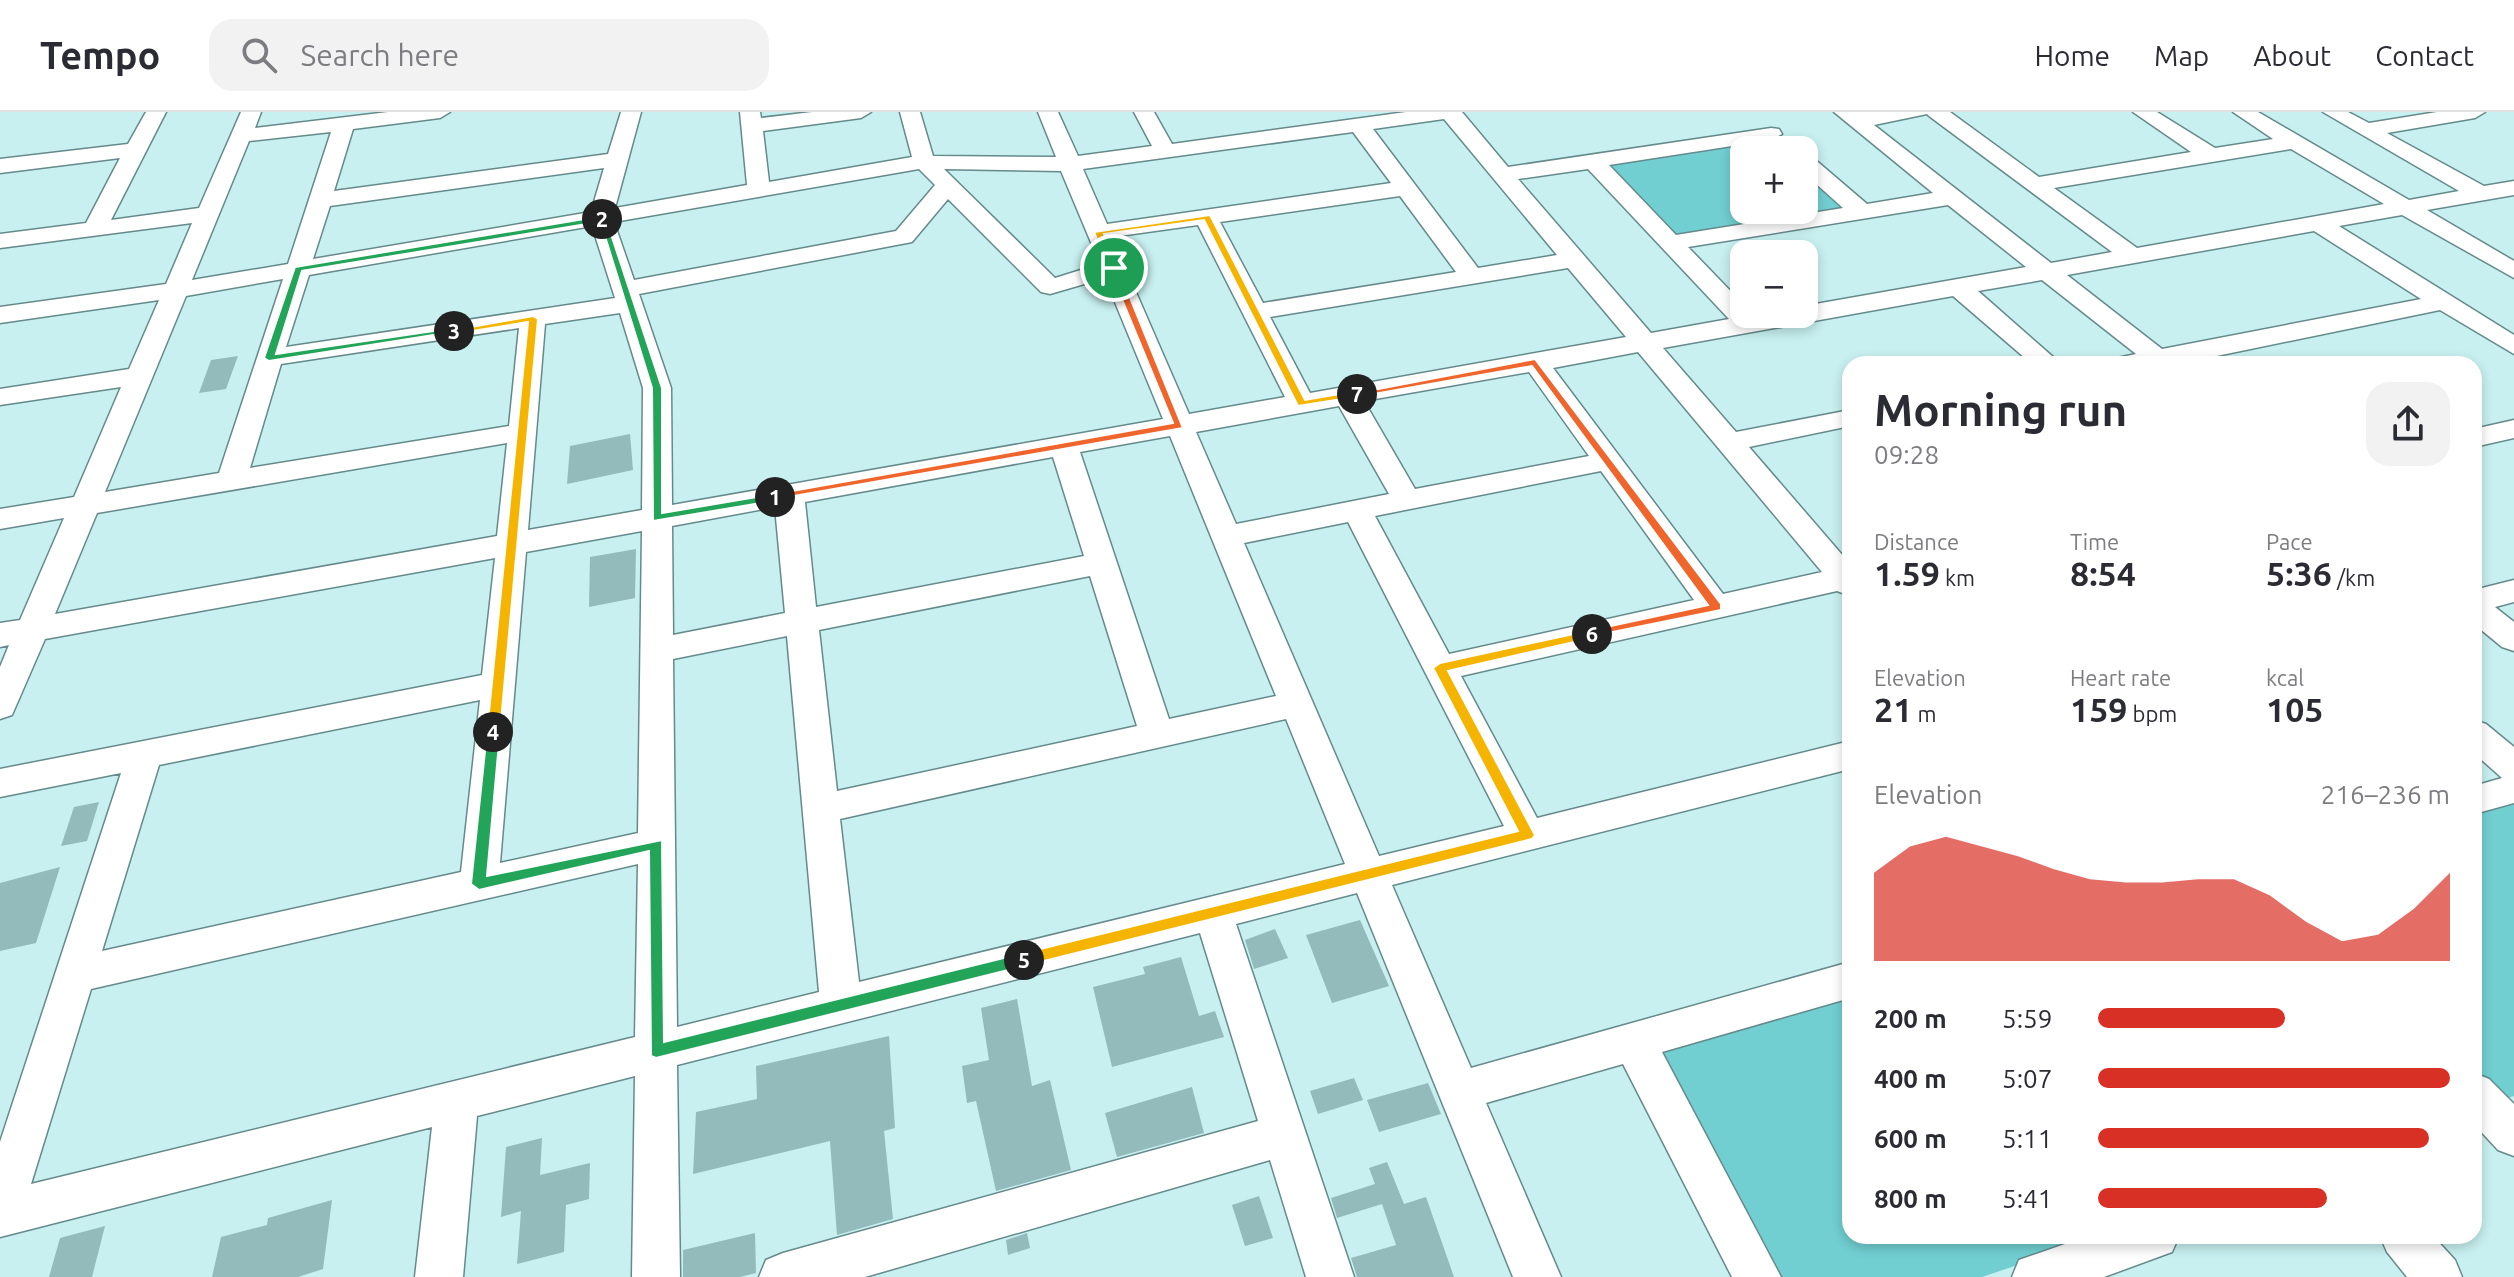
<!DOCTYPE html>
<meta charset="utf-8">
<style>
body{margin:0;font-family:Ubuntu,sans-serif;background:#f2f2f3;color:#2b2b33;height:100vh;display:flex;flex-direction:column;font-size:30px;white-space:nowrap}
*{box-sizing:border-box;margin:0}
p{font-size:26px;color:#7c7c81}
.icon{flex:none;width:44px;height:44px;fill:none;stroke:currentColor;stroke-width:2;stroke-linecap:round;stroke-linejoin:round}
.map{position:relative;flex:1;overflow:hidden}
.details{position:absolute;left:1842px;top:244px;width:640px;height:888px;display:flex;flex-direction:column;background:#fff;border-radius:24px;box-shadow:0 4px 12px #0003}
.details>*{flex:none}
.controls{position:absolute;left:1730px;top:24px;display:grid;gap:16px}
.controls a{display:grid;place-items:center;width:88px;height:88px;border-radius:16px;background:#fff;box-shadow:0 4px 12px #0003;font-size:40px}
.pin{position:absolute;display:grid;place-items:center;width:68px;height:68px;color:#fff;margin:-34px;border:4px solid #fff;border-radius:50%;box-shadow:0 2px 8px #0007}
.km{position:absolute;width:40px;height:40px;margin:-20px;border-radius:50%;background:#222;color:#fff;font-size:22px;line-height:40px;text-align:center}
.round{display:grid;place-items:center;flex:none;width:84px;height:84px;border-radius:24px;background:#f2f2f3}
.headline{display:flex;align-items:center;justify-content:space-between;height:136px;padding:0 32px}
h1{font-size:44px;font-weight:700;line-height:60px}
.metrics{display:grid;grid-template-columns:repeat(3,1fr);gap:12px;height:136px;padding:8px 32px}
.metrics div{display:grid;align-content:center}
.metrics b{font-size:34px;font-weight:700}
.metrics small{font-size:22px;font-weight:400}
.metrics p{font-size:22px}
.chart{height:224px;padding:16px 32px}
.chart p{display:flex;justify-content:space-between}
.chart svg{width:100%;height:144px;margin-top:8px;fill:#d93025;opacity:.7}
ul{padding:0 32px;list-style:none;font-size:26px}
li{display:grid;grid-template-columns:128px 96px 1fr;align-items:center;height:60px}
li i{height:20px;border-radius:10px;background:#d93025}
header{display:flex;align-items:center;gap:48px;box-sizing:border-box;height:112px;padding:0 40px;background:#fff;border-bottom:2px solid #e1e1e2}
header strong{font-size:38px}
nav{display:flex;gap:44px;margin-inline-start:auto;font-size:28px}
.search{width:560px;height:72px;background:#f2f2f3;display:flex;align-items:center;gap:20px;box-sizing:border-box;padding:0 28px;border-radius:24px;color:#7c7c81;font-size:30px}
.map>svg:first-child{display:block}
.green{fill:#71cfd1}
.building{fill:#94bbbb}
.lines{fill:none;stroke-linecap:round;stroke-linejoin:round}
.minor-casing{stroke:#658a8b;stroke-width:3}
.minor{fill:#fff;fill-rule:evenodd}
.split-1{fill:#f0652b;stroke:#fff;stroke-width:2}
.split-2{fill:#22a559;stroke:#fff;stroke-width:2}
.split-3{fill:#22a559;stroke:#fff;stroke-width:2}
.split-4{fill:#f5b400;stroke:#fff;stroke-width:2}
.split-5{fill:#22a559;stroke:#fff;stroke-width:2}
.split-6{fill:#f5b400;stroke:#fff;stroke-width:2}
.split-7{fill:#f0652b;stroke:#fff;stroke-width:2}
.split-8{fill:#f5b400;stroke:#fff;stroke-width:2}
</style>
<header>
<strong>Tempo</strong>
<div class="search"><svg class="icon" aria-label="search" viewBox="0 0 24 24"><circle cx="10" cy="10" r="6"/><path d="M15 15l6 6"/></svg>Search here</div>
<nav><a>Home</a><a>Map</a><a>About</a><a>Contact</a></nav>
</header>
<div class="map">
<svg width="2514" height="1165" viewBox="0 0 2514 1165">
<rect width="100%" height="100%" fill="#c8f0f0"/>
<!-- green -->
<g class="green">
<polygon points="1772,25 1787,38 1744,38 1744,98 1804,98 1804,53 1854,96 1668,126 1597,51"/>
<polygon points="2514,687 2514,984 2495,990 2474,968 2474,699"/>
<polygon points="1850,878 1850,1124 2104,1124 1982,1165 1768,1165 1647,936"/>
</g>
<!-- building -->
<g class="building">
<polygon points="238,244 226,277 199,281 211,248"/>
<polygon points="630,322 633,358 567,372 570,334"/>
<polygon points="636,437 635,486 589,495 590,445"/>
<polygon points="99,690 87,729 61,734 74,695"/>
<polygon points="60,755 36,831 0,839 0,771"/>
<polygon points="1360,808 1389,874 1332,891 1306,823"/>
<polygon points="1275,817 1288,846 1254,857 1245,828"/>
<polygon points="1181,845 1199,904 1215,899 1224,925 1112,955 1093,875 1145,862 1143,855"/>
<polygon points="1017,887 1032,974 1050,968 1071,1058 996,1079 976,989 967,991 962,954 989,948 981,896"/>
<polygon points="889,924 895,1016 884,1019 893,1107 837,1123 830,1029 693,1062 696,1000 757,987 756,954"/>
<polygon points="1354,966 1363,988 1318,1002 1310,979"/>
<polygon points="1428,971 1441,1002 1379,1020 1367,988"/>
<polygon points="1192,975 1204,1021 1117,1045 1105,1001"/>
<polygon points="542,1026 540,1063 590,1051 589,1087 566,1093 564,1140 517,1152 521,1099 501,1105 506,1035"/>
<polygon points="1387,1050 1404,1092 1426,1085 1454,1165 1357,1165 1351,1146 1396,1133 1382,1092 1337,1106 1331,1086 1375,1072 1369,1056"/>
<polygon points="1259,1084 1273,1126 1245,1134 1232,1093"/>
<polygon points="332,1088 323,1157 298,1165 212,1165 221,1125 267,1113 268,1106"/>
<polygon points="105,1114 92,1165 49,1165 60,1126"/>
<polygon points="755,1121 756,1161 740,1165 683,1165 683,1138"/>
<polygon points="1027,1121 1030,1136 1008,1143 1006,1128"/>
</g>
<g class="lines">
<defs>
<g id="minor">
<path d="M 146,0 L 166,0 L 111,108 L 199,96 L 241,0 L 261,0 L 255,16 L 388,0 L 450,0 L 440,6 L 353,17 L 334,79 L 608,42 L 621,0 L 641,0 L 615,96 L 747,73 L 740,0 L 760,0 L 761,6 L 812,0 L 871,0 L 861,6 L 763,19 L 769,70 L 912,45 L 900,0 L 920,0 L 933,44 L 1056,45 L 1038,0 L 1058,0 L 1078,44 L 1152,34 L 1134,0 L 1154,0 L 1172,32 L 1406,0 L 1462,0 L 1508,55 L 1771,16 L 1779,17 L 1782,22 L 1771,28 L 1609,53 L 1676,123 L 1843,96 L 1804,61 L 1804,43 L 1812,45 L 1867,92 L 1933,81 L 1834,0 L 1950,0 L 2039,65 L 2191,40 L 2133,0 L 2157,0 L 2215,36 L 2273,27 L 2233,0 L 2258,0 L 2409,88 L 2459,79 L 2323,0 L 2348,0 L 2369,11 L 2437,0 L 2485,0 L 2475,6 L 2387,21 L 2484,74 L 2514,69 L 2514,83 L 2427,98 L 2514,149 L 2514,166 L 2402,103 L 2339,114 L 2514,223 L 2514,242 L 2440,198 L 2178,252 L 2113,252 L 2117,246 L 2136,242 L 2042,168 L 1978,179 L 2061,252 L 2032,252 L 1953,184 L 1663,236 L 1736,320 L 1850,298 L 1850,314 L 1749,335 L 1850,452 L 1850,484 L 1837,479 L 1461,564 L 1537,706 L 1850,629 L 1850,657 L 1392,773 L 1471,956 L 1850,850 L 1850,886 L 1662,940 L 1781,1165 L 1732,1165 L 1623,952 L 1486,991 L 1561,1165 L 1513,1165 L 1357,781 L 1236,812 L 1354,1165 L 1306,1165 L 1270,1048 L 865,1165 L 759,1165 L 766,1148 L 783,1141 L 1258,1009 L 1200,821 L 677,953 L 680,1165 L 632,1165 L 635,964 L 477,1004 L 463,1165 L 415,1165 L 432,1015 L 0,1125 L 0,1030 L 121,661 L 0,685 L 0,657 L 482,563 L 495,446 L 45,527 L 12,603 L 0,607 L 0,555 L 9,533 L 0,535 L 0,511 L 20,508 L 64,406 L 0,417 L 0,397 L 74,385 L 121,275 L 0,293 L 0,277 L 129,257 L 159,188 L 0,211 L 0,195 L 166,172 L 192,111 L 0,136 L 0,122 L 86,111 L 120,46 L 0,61 L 0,47 L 128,32 ZM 1927,2 L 1929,4 L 2112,140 L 2051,151 L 1874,13 ZM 1444,7 L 1557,143 L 1478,156 L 1373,17 ZM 331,20 L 288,152 L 192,168 L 249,29 ZM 1353,20 L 1391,71 L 1107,112 L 1083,57 ZM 2291,37 L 2384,92 L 2137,136 L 2054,76 ZM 604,56 L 591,100 L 313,147 L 330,94 ZM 919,57 L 935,73 L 896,119 L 634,168 L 614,110 ZM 944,57 L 1061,59 L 1100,152 L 1055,166 ZM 1588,57 L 1729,207 L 1651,221 L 1518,67 ZM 1400,84 L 1456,160 L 1263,191 L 1220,110 ZM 948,87 L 1041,180 L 1050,182 L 1105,166 L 1163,307 L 672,393 L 671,276 L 639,182 L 912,130 ZM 1948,93 L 2026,155 L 1804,194 L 1804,202 L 1744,202 L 1744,193 L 1688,135 ZM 1198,113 L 1285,285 L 1189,302 L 1112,125 ZM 592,114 L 615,186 L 286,235 L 309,163 ZM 2314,119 L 2421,187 L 2162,237 L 2067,163 ZM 1568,156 L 1626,225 L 1310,281 L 1270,205 ZM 283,167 L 219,361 L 105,380 L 186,184 ZM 620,201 L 643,276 L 642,398 L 528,418 L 545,212 ZM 519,216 L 509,314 L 250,356 L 281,252 ZM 1638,240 L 1822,460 L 1723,482 L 1553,256 ZM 1529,260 L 1589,344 L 1415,377 L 1364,289 ZM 1339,294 L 1389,382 L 1236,412 L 1196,320 ZM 1170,324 L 1276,584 L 1169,607 L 1080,340 ZM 507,331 L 497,424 L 55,502 L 97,401 ZM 1053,345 L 1084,444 L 816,495 L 805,390 ZM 1601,359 L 1694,488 L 1449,542 L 1375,404 ZM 775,395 L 785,501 L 673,523 L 672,414 ZM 1348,410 L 1504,714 L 1379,744 L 1244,431 ZM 642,419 L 638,721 L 500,751 L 526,440 ZM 1090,464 L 1137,614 L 837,679 L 819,518 ZM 787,524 L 819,880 L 677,915 L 673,547 ZM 480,588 L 461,760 L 102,839 L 159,653 ZM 1286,607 L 1345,752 L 859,870 L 840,707 ZM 638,752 L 635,925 L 31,1072 L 91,877 Z"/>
<polygon points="2514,308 2514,326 2474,335 2474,317"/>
<polygon points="2514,468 2514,490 2495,495 2514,510 2514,539 2502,535 2474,512 2474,478"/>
<polygon points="2474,608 2486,612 2514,635 2514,691 2474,702 2474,674 2502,666 2474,641"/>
<polygon points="2474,961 2489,967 2514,992 2514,1044 2498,1038 2474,1012"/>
<polygon points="2088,1124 2179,1124 2172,1140 2104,1165 2012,1165 2019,1148"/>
<polygon points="2380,1124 2433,1124 2455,1148 2462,1165 2407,1165 2387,1140"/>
</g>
</defs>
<!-- minor casing -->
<use href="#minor" class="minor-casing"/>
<!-- minor -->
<use href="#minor" class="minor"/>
</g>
<!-- split-1 -->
<polygon class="split-1" points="1114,153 1118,156 1183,316 771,388 775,382 1173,311 1109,156"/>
<!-- split-2 -->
<polygon class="split-2" points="599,105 606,107 662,276 662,401 775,382 779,388 653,409 652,276"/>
<!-- split-3 -->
<polygon class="split-3" points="602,104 605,109 302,159 276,242 454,216 459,219 269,249 264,246 295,155"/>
<!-- split-4 -->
<polygon class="split-4" points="533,204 538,207 500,620 493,625 487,620 528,210 454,222 449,219"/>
<!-- split-5 -->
<polygon class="split-5" points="493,615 500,620 487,764 662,728 664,930 1024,841 1032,848 1024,854 656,946 651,944 649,739 479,778 471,772 487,620"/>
<!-- split-6 -->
<polygon class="split-6" points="1592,518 1598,522 1596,525 1448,559 1535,723 1532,727 1024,854 1019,852 1019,843 1024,841 1518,719 1433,556 1440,551"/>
<!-- split-7 -->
<polygon class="split-7" points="1535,247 1721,492 1721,498 1588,525 1586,522 1592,518 1708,493 1532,254 1357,285 1352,282"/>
<!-- split-8 -->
<polygon class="split-8" points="1210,103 1305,288 1357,279 1361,284 1298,294 1204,108 1104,122 1118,156 1114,159 1109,156 1094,120"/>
</svg>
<div class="controls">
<a>+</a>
<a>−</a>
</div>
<div class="pin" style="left:1114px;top:156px;background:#1e9e55"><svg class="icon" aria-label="arrive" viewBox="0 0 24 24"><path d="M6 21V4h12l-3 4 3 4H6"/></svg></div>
<b class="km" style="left:775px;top:385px">1</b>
<b class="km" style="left:602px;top:107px">2</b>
<b class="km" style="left:454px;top:219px">3</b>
<b class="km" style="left:493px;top:620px">4</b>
<b class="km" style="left:1024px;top:848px">5</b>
<b class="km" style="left:1592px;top:522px">6</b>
<b class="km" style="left:1357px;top:282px">7</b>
<section class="details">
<div class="headline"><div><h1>Morning run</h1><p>09:28</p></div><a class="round"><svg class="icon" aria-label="share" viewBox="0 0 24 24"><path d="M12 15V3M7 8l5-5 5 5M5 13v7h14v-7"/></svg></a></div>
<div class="metrics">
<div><p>Distance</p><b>1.59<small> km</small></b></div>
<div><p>Time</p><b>8:54</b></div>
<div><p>Pace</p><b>5:36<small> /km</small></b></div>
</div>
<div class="metrics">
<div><p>Elevation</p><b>21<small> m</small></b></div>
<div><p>Heart rate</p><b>159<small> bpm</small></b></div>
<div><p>kcal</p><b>105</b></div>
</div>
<div class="chart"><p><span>Elevation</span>216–236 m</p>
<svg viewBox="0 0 160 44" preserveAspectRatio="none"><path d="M0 44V17L10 9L20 6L30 9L40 12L50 16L60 19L70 20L80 20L90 19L100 19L110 24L120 32L130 38L140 36L150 28L160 17V44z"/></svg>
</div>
<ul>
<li><b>200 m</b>5:59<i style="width:53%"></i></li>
<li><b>400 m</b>5:07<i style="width:100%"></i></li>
<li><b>600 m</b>5:11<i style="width:94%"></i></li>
<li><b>800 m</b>5:41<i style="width:65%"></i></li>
</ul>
</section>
</div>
